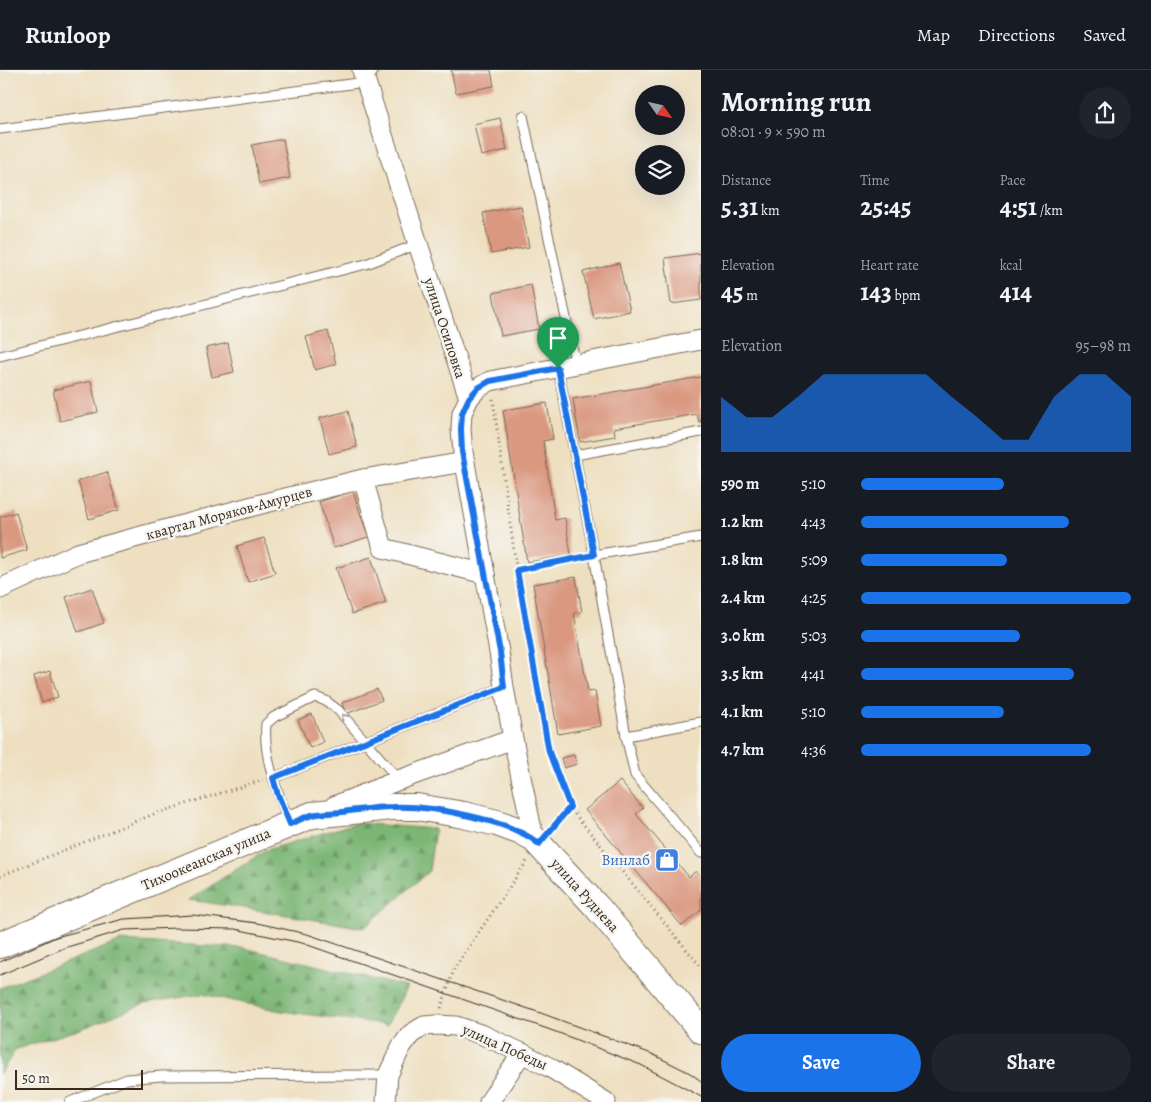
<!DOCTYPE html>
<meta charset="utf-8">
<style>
body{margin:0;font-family:Alegreya,serif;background:#20242c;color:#f1f3f6;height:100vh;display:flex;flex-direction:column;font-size:19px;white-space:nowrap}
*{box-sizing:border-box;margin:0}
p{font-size:16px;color:#9ea1a6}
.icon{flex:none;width:28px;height:28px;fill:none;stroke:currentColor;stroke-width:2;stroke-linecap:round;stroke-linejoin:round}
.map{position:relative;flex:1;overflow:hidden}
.side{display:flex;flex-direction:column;background:#171b24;width:450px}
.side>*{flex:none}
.needle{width:32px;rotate:124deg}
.tools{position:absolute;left:635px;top:15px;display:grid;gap:10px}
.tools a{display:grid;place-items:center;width:50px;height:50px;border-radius:50%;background:#171b24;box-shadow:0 5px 20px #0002;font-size:25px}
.scale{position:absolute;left:15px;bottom:12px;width:128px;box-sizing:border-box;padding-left:5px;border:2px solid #3b2a1e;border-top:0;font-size:14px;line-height:18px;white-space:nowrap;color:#3b2a1e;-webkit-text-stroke:4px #f6f6f2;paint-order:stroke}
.pin{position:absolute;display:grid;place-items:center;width:42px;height:42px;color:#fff;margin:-51px -21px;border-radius:50% 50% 50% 0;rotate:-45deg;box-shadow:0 0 5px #0007}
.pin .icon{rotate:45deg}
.round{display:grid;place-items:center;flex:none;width:52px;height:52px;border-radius:26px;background:#20242c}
.headline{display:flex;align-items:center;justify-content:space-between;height:85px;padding:0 20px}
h1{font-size:28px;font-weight:700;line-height:38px}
.stats{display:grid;grid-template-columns:repeat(3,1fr);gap:8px;height:85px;padding:5px 20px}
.stats div{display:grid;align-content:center}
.stats b{font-size:25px;font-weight:700}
.stats small{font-size:14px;font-weight:400}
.stats p{font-size:14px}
.chart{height:140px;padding:10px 20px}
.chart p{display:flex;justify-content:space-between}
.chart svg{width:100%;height:90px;margin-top:5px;fill:#1a73e8;opacity:.7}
.primary-button{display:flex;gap:10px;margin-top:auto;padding:10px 20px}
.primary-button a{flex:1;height:58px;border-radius:30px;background:#1a73e8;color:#fff;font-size:20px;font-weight:700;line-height:58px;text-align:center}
.primary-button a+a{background:#20242c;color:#f1f3f6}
ul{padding:0 20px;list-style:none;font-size:16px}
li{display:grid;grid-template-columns:80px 60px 1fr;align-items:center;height:38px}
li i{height:12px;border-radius:6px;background:#1a73e8}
header{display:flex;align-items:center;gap:30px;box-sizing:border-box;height:70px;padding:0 25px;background:#171b24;border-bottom:1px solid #363941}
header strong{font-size:24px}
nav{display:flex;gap:28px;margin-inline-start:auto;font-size:18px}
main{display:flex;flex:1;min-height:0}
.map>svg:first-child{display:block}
.forest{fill:url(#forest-firs);stroke:#5b704a}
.building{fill:#da9880}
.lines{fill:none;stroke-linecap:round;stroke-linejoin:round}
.lane-casing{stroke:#7a6957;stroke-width:11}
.street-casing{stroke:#7a6957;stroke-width:21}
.secondary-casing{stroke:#7a6957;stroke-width:28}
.path{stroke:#7a6957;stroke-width:3;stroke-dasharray:1 4;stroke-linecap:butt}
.lane{stroke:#fff;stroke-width:9}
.street{stroke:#fff;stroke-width:19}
.secondary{stroke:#fff;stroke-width:26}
.tram{stroke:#3b2a1e;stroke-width:1}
.oneway{stroke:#a79f9a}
.route-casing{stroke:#fff;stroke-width:10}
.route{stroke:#1a73e8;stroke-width:6}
.labels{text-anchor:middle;stroke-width:5;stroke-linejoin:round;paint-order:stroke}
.street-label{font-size:15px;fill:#3b2a1e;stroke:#f6f6f2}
.shop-label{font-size:15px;fill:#366cbe;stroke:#f6f6f2;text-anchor:end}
</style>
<header>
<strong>Runloop</strong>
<nav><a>Map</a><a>Directions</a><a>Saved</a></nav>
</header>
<main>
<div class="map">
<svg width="701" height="1032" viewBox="0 0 701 1032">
<defs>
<pattern id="forest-firs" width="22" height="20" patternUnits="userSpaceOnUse" patternTransform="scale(1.25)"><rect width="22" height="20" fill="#7bb675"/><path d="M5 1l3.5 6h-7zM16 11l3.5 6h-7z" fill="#66945f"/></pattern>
</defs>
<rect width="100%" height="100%" fill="#f6f6f2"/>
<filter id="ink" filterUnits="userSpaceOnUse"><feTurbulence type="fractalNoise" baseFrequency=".02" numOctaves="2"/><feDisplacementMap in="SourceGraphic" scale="10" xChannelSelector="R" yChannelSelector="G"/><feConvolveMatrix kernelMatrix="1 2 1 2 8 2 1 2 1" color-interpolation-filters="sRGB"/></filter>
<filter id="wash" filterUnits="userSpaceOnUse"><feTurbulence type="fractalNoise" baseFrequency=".0096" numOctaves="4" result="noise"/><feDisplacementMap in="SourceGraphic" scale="20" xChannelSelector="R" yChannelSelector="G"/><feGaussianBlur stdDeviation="1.12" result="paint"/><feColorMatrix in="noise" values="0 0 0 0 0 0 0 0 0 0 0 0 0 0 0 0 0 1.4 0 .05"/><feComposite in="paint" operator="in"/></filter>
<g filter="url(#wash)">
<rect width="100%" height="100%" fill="#eedfc0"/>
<!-- forest -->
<g class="forest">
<polygon points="356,753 435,759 429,801 364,858 250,839 189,830 266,780"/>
<polygon points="121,871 244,878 407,917 387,955 281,941 202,924 145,933 81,959 16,979 0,1004 0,918"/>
</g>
<g id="blocks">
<!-- building -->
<g class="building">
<polygon points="451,0 491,0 494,16 456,23"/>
<polygon points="500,48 507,80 481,86 474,54"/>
<polygon points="283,69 290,108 259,114 252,75"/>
<polygon points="521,136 529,177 491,184 483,143"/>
<polygon points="701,183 701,230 671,234 665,188"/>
<polygon points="619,193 630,241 594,249 583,202"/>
<polygon points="531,215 539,259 501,266 493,223"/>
<polygon points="328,261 336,294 315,300 306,267"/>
<polygon points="228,273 234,302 212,307 206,278"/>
<polygon points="701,307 701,352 699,352 697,344 614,358 615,366 580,372 573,329"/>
<polygon points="91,311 98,342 60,351 53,320"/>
<polygon points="547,333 553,369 543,371 555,450 565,448 571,485 527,492 503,340"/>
<polygon points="348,341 357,377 329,384 320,348"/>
<polygon points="107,402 119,440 89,449 78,411"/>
<polygon points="353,421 368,467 334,478 319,432"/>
<polygon points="16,442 27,480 0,488 0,447"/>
<polygon points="264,468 275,503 248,512 237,476"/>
<polygon points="371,487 386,533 352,544 336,498"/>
<polygon points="576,507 582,542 574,543 588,622 595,621 601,656 558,664 533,514"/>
<polygon points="92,518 104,553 78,562 66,527"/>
<polygon points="50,601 58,627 42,633 34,606"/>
<polygon points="377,619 382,630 346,644 342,633"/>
<polygon points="312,644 323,672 310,678 298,650"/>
<polygon points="574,685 577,694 564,698 561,688"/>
<polygon points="620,711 643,738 636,744 689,807 696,801 701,807 701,840 682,856 585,740"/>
</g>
</g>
</g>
<g filter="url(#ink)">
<use href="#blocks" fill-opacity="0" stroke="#7a6957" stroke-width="1"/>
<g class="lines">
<defs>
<g id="lane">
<polyline points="523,46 576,295"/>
<polyline points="0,59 366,12 374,0"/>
<polyline points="0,286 366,194 418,174"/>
<polyline points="558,298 594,485 626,666 701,652"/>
<polyline points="575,385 701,362"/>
<polyline points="594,485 701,467"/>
<polyline points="626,666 635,705 701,783"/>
<polyline points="273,708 504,617"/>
<path d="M 289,751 C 277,721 263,687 266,654 L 274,647 L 315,627 L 326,631 L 338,640 L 399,710"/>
<polyline points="70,1032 127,1009 161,1006 388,1005"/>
</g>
<g id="street">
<polyline points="362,0 418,174 469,328 462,343 461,359 463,382 499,582 504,617 513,669 534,769"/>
<polyline points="469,328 478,318 490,311 701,270"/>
<polyline points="363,409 383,478 485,504"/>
<polyline points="0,519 78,483 257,435 363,409 465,392"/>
<polyline points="334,736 399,710 513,669"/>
<polyline points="386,1032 388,1005 401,977 411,964 424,956 436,955 456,956 483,965 522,983 549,997 606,1032"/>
<polyline points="489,1032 522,983"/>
</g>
<polyline id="secondary" points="0,875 312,745 392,737 417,737 464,745 497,753 519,761 534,769 597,837 701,960"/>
</defs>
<!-- lane casing -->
<use href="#lane" class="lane-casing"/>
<!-- street casing -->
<use href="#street" class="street-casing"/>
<!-- secondary casing -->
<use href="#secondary" class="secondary-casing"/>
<!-- path -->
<g class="path">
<polyline points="493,329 520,525 549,682 569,737 701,897"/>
<polyline points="517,500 582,488"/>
<polyline points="552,758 569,737"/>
<polyline points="0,806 154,744 263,710"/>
<polyline points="441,938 454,899 527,791"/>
</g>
<!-- lane -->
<use href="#lane" class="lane"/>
<!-- street -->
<use href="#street" class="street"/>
<!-- secondary -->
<use href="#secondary" class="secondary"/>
<!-- tram -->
<g class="tram">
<polyline points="0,892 56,867 124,849 193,845 257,853 307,864 538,942 652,984 690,1003 701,1011"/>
<polyline points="0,905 64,878 124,860 177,858 235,859 302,873 559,963 641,995 696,1024 701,1027"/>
</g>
</g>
<!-- one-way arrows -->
<defs><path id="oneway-chevron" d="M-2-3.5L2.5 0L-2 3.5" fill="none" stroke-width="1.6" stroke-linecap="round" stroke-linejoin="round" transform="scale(1.25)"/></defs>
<use class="oneway" href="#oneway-chevron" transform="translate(344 647) rotate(-132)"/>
</g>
<g class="lines" filter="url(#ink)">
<defs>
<path id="route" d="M 558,298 L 594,485 L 517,500 L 549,682 L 570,737 L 539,774 C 511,750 429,735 392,737 C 376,737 359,740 342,742 C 333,743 321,743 312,745 C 305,747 297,751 290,754 L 278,725 L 273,708 L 504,617 L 500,582 L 462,382 L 461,359 L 462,343 L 469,328 L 478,318 L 490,311 Z"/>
</defs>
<!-- route casing -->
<use href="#route" class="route-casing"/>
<!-- route -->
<use href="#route" class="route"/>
</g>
<!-- icons -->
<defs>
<symbol id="shop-square" viewBox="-11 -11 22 22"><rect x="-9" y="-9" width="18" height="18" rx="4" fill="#3f7fe0" stroke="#f6f6f2"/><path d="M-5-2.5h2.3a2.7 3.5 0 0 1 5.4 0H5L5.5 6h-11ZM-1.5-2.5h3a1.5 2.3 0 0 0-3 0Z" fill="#fff"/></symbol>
</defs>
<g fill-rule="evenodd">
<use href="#shop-square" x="653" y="776" width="28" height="28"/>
</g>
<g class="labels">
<!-- street labels -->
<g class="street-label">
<text transform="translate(445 258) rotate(72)" y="5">улица Осиповка</text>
<text transform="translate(229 443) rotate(-15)" y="5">квартал Моряков-Амурцев</text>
<text transform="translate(206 789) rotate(-23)" y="5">Тихоокеанская улица</text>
<text transform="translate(585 825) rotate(48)" y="5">улица Руднева</text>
<text transform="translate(505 977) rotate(24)" y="5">улица Победы</text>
</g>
<!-- shop labels -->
<g class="shop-label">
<text x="650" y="795">Винлаб</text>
</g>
</g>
</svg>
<div class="tools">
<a><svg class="needle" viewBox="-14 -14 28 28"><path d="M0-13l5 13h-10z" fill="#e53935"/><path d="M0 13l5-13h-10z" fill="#9ea1a6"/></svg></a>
<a><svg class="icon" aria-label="layers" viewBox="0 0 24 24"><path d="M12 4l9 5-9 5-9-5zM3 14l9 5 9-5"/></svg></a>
</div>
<div class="scale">50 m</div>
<div class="pin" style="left:558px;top:298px;background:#1e9e55"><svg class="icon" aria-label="arrive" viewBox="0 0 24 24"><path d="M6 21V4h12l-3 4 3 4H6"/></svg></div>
</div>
<section class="side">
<div class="headline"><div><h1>Morning run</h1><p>08:01 · 9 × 590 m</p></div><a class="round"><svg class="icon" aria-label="share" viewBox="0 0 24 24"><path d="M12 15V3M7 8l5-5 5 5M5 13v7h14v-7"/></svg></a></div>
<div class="stats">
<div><p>Distance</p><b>5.31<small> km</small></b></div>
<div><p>Time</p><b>25:45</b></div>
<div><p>Pace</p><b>4:51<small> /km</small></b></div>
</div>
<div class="stats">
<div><p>Elevation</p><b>45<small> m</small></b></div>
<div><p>Heart rate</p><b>143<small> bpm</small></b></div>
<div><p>kcal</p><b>414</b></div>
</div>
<div class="chart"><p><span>Elevation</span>95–98 m</p>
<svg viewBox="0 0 160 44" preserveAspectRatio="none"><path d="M0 44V17L10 27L20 27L30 17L40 6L50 6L60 6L70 6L80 6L90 17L100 27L110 38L120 38L130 17L140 6L150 6L160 17V44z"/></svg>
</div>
<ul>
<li><b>590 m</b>5:10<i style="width:53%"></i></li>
<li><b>1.2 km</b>4:43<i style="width:77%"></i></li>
<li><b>1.8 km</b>5:09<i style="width:54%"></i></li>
<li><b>2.4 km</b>4:25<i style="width:100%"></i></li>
<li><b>3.0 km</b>5:03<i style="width:59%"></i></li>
<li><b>3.5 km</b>4:41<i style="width:79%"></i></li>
<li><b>4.1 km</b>5:10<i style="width:53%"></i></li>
<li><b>4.7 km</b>4:36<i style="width:85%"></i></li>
</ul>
<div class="primary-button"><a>Save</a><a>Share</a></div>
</section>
</main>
